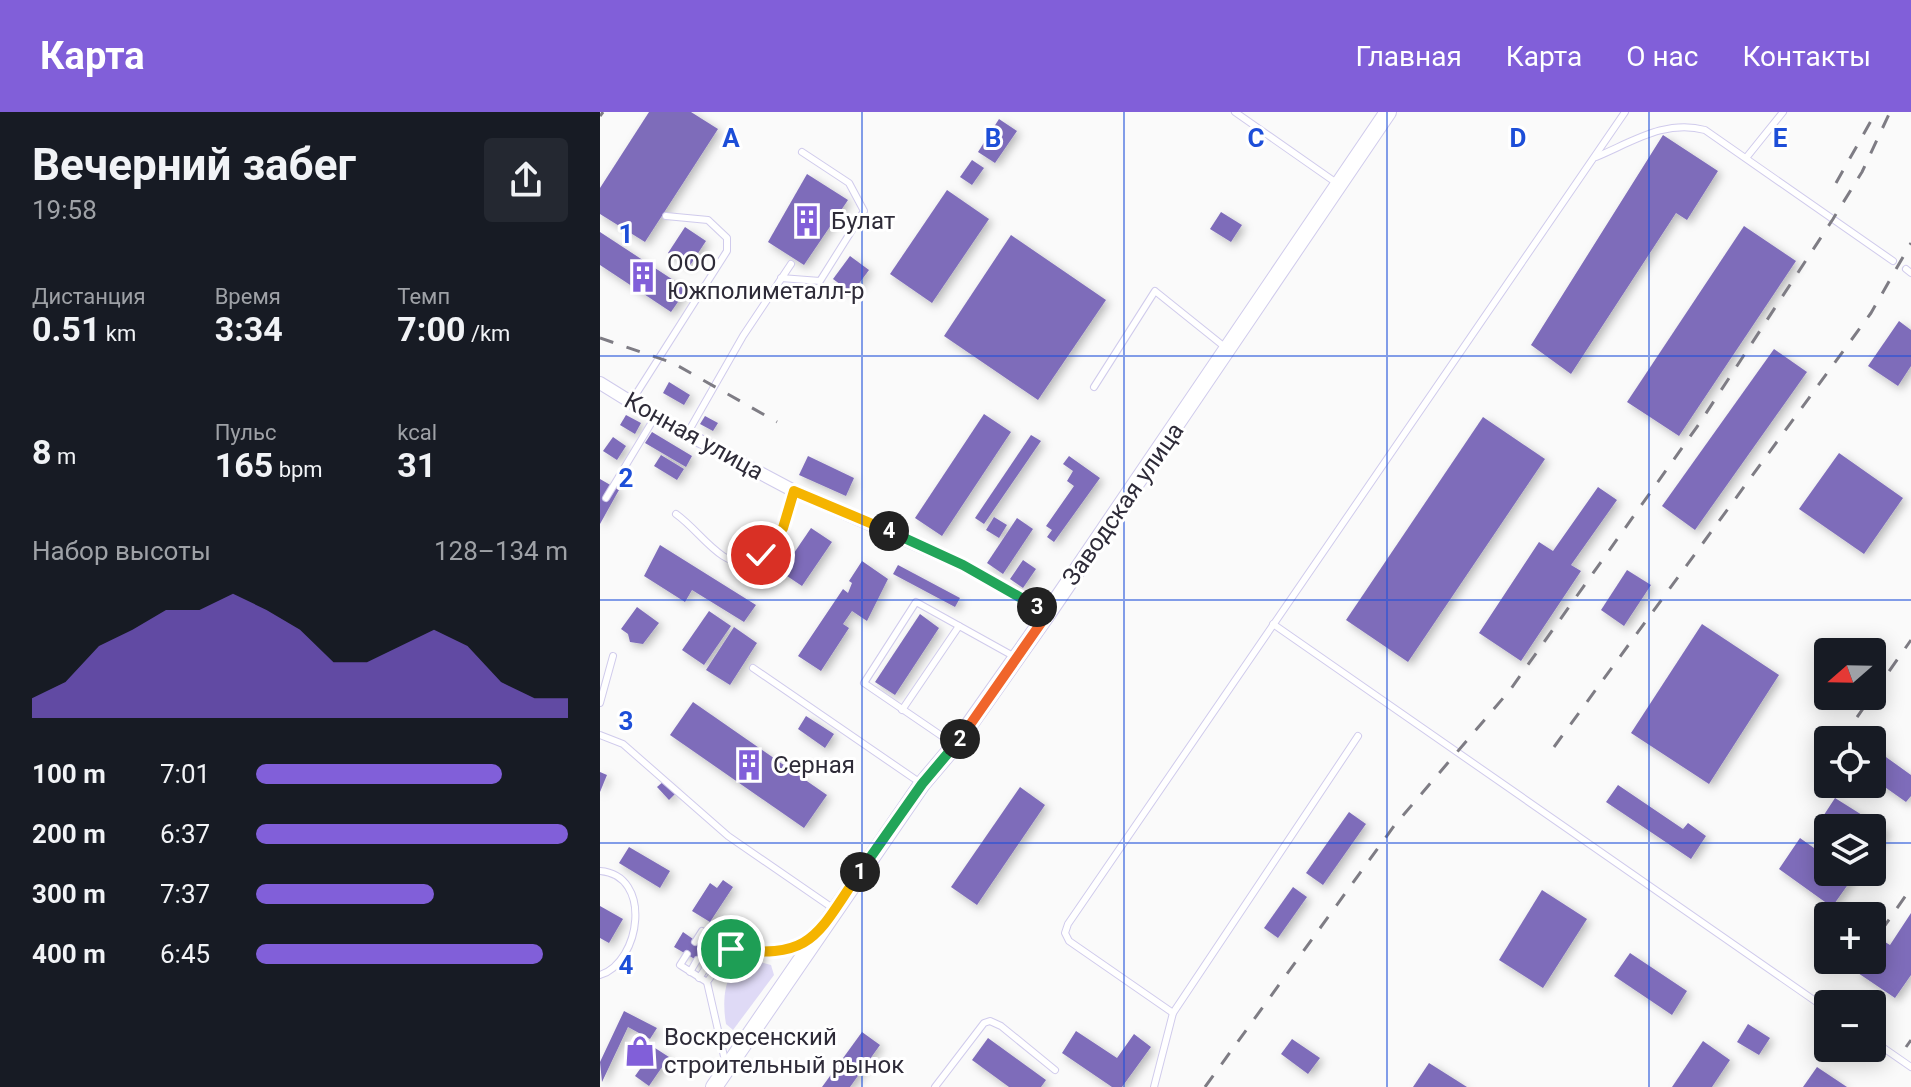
<!DOCTYPE html>
<html lang="ru">
<meta charset="utf-8">
<style>
body{margin:0;font-family:Roboto,sans-serif;background:#242831;color:#f1f3f6;height:100vh;display:flex;flex-direction:column;font-size:30px;white-space:nowrap}
*{box-sizing:border-box;margin:0}
p{font-size:26px;color:#9ea1a6}
.icon{flex:none;width:44px;height:44px;fill:none;stroke:currentColor;stroke-width:2;stroke-linecap:round;stroke-linejoin:round}
.map{position:relative;flex:1;overflow:hidden}
.side{display:flex;flex-direction:column;background:#171b24;width:600px}
.side>*{flex:none}
.needle{width:52px;rotate:250deg}
.buttons{position:absolute;left:1214px;top:526px;display:grid;gap:16px}
.buttons a{display:grid;place-items:center;width:72px;height:72px;border-radius:8px;background:#171b24;box-shadow:0 4px 20px #0003;font-size:40px}
.pin{position:absolute;display:grid;place-items:center;width:68px;height:68px;color:#fff;margin:-34px;border:4px solid #fff;border-radius:50%;box-shadow:0 2px 8px #0007}
.km{position:absolute;width:40px;height:40px;margin:-20px;border-radius:50%;background:#222;color:#fff;font-size:22px;line-height:40px;text-align:center}
.round{display:grid;place-items:center;flex:none;width:84px;height:84px;border-radius:8px;background:#242831}
.summary{display:flex;align-items:center;justify-content:space-between;height:136px;padding:0 32px}
h1{font-size:44px;font-weight:700;line-height:60px}
.metrics{display:grid;grid-template-columns:repeat(3,1fr);gap:12px;height:136px;padding:8px 32px}
.metrics div{display:grid;align-content:center}
.metrics b{font-size:34px;font-weight:700}
.metrics small{font-size:22px;font-weight:400}
.metrics p{font-size:22px}
.chart{height:224px;padding:16px 32px}
.chart p{display:flex;justify-content:space-between}
.chart svg{width:100%;height:144px;margin-top:8px;fill:#815fd9;opacity:.7}
ul{padding:0 32px;list-style:none;font-size:26px}
li{display:grid;grid-template-columns:128px 96px 1fr;align-items:center;height:60px}
li i{height:20px;border-radius:10px;background:#815fd9}
header{display:flex;align-items:center;gap:48px;box-sizing:border-box;height:112px;padding:0 40px;background:#815fd9;color:#fff}
header strong{font-size:38px}
nav{display:flex;gap:44px;margin-inline-start:auto;font-size:28px}
main{display:flex;flex:1;min-height:0}
.map>svg:first-child{display:block}
.green{fill:#dfdaf6}
.building{fill:#7e6cba;filter:url(#shadow)}
.lines{fill:none;stroke-linecap:round;stroke-linejoin:round}
.lane-casing{stroke:#d0cbec;stroke-width:8}
.street-casing{stroke:#d0cbec;stroke-width:14}
.secondary-casing{stroke:#d0cbec;stroke-width:18}
.lane{stroke:#fff;stroke-width:6}
.street{stroke:#fff;stroke-width:12}
.secondary{stroke:#fff;stroke-width:16}
.rail{stroke:#7e7c84;stroke-width:3;stroke-dasharray:14 14;stroke-linecap:butt}
.split-1-casing{stroke:#fff;stroke-width:16}
.split-2-casing{stroke:#fff;stroke-width:16}
.split-3-casing{stroke:#fff;stroke-width:16}
.split-4-casing{stroke:#fff;stroke-width:16}
.split-5-casing{stroke:#fff;stroke-width:16}
.split-1{stroke:#f5b400;stroke-width:10}
.split-2{stroke:#22a559;stroke-width:10}
.split-3{stroke:#f0652b;stroke-width:10}
.split-4{stroke:#22a559;stroke-width:10}
.split-5{stroke:#f5b400;stroke-width:10}
.grid{fill:none;stroke:#1d4ed8;stroke-width:2;stroke-opacity:0.55}
.labels{text-anchor:middle;stroke-width:6;stroke-linejoin:round;paint-order:stroke}
.poi-label{font-size:24px;fill:#2e2b38;stroke:#fff;text-anchor:start}
.street-label{font-size:24px;fill:#2e2b38;stroke:#fff}
.grid-label{font-size:26px;text-anchor:middle;font-weight:bold;fill:#1d4ed8;stroke:#fff;stroke-width:6;stroke-linejoin:round;paint-order:stroke}
</style>
<header>
<strong>Карта</strong>
<nav><a>Главная</a><a>Карта</a><a>О нас</a><a>Контакты</a></nav>
</header>
<main>
<section class="side">
<div class="summary"><div><h1>Вечерний забег</h1><p>19:58</p></div><a class="round"><svg class="icon" aria-label="share" viewBox="0 0 24 24"><path d="M12 15V3M7 8l5-5 5 5M5 13v7h14v-7"/></svg></a></div>
<div class="metrics">
<div><p>Дистанция</p><b>0.51<small> km</small></b></div>
<div><p>Время</p><b>3:34</b></div>
<div><p>Темп</p><b>7:00<small> /km</small></b></div>
</div>
<div class="metrics">
<div><b>8<small> m</small></b></div>
<div><p>Пульс</p><b>165<small> bpm</small></b></div>
<div><p>kcal</p><b>31</b></div>
</div>
<div class="chart"><p><span>Набор высоты</span>128–134 m</p>
<svg viewBox="0 0 160 44" preserveAspectRatio="none"><path d="M0 44V38L10 33L20 22L30 17L40 11L50 11L60 6L70 11L80 17L90 27L100 27L110 22L120 17L130 22L140 33L150 38L160 38V44z"/></svg>
</div>
<ul>
<li><b>100 m</b>7:01<i style="width:79%"></i></li>
<li><b>200 m</b>6:37<i style="width:100%"></i></li>
<li><b>300 m</b>7:37<i style="width:57%"></i></li>
<li><b>400 m</b>6:45<i style="width:92%"></i></li>
</ul>
</section>
<div class="map">
<svg width="1311" height="975" viewBox="0 0 1311 975">
<defs>
<filter id="shadow"><feDropShadow dx="3.5" dy="3.5" stdDeviation="4" flood-color="#0004"/></filter>
</defs>
<rect width="100%" height="100%" fill="#fafafa"/>
<!-- green -->
<path class="green" d="M 150,847 L 171,853 L 174,863 L 133,918 L 126,912 C 122,888 123,856 150,847 Z"/>
<!-- building -->
<g class="building">
<polygon points="49,0 91,0 118,17 45,130 0,102 0,76"/>
<polygon points="399,7 417,19 395,51 378,40"/>
<polygon points="1063,23 1118,59 1087,108 1076,101 971,262 931,233"/>
<polygon points="372,48 384,56 372,73 360,65"/>
<polygon points="207,62 248,88 204,153 168,130"/>
<polygon points="347,78 389,107 332,191 290,162"/>
<polygon points="621,100 642,113 631,130 610,117"/>
<polygon points="1144,114 1196,149 1079,324 1027,290"/>
<polygon points="85,115 106,129 89,155 68,141"/>
<polygon points="0,120 87,177 71,200 0,153"/>
<polygon points="411,123 506,188 438,288 344,224"/>
<polygon points="250,144 269,158 252,181 233,167"/>
<polygon points="1299,209 1311,218 1311,254 1298,274 1268,254"/>
<polygon points="1174,237 1207,260 1095,418 1062,394"/>
<polygon points="69,270 90,283 84,293 63,281"/>
<polygon points="384,302 411,320 342,424 315,406"/>
<polygon points="26,303 41,311 35,322 20,313"/>
<polygon points="105,304 118,311 113,319 100,312"/>
<polygon points="883,305 945,347 808,550 746,508"/>
<polygon points="52,320 92,344 86,355 45,331"/>
<polygon points="431,323 441,329 384,412 375,406"/>
<polygon points="13,325 26,334 17,348 3,339"/>
<polygon points="1239,341 1303,386 1264,442 1199,397"/>
<polygon points="61,343 84,357 77,368 54,354"/>
<polygon points="208,344 254,366 246,384 199,363"/>
<polygon points="469,344 500,366 454,430 447,425 452,418 446,414 474,374 467,369 473,359 463,352"/>
<polygon points="0,367 19,378 0,412"/>
<polygon points="998,375 1017,388 971,453 981,459 921,549 879,521 939,430 953,439"/>
<polygon points="394,405 407,413 399,426 386,418"/>
<polygon points="417,406 433,417 403,462 387,451"/>
<polygon points="211,416 232,430 202,474 181,460"/>
<polygon points="60,433 156,493 144,510 92,478 85,490 44,464"/>
<polygon points="423,448 436,457 423,476 410,467"/>
<polygon points="262,449 288,467 267,509 252,499 243,512 249,516 221,559 198,544 243,477 248,481 252,471 249,469"/>
<polygon points="298,453 360,486 355,495 293,462"/>
<polygon points="1027,458 1051,473 1024,514 1001,498"/>
<polygon points="37,495 59,511 43,532 30,530 28,522 21,517"/>
<polygon points="109,499 131,514 104,553 82,538"/>
<polygon points="320,502 339,516 295,583 275,570"/>
<polygon points="1102,512 1179,563 1109,672 1031,621"/>
<polygon points="134,515 157,531 130,573 106,558"/>
<polygon points="93,590 227,683 204,716 70,623"/>
<polygon points="206,604 234,622 225,636 198,617"/>
<polygon points="1272,635 1311,663 1311,684 1306,690 1272,666"/>
<polygon points="0,660 7,663 0,680"/>
<polygon points="64,669 75,682 69,688 57,675"/>
<polygon points="1018,673 1083,717 1088,711 1106,724 1091,747 1006,690"/>
<polygon points="420,675 445,693 377,793 351,775"/>
<polygon points="1235,686 1286,718 1272,740 1272,716 1231,716 1220,709"/>
<polygon points="749,700 766,712 723,773 706,761"/>
<polygon points="1200,726 1228,746 1228,760 1248,760 1254,764 1232,795 1179,757"/>
<polygon points="29,735 70,759 60,776 19,751"/>
<polygon points="123,768 133,775 110,810 92,799 110,771 117,776"/>
<polygon points="693,775 707,785 678,826 664,816"/>
<polygon points="942,778 987,807 943,876 899,848"/>
<polygon points="0,794 23,807 9,831 0,826"/>
<polygon points="1311,801 1311,863 1295,886 1258,861 1266,848 1272,848 1272,840 1280,827 1290,833"/>
<polygon points="83,820 119,845 112,857 74,835"/>
<polygon points="1030,841 1087,879 1072,903 1014,864"/>
<polygon points="24,899 57,916 50,927 28,915 2,970 0,950"/>
<polygon points="1148,912 1170,926 1159,943 1137,930"/>
<polygon points="476,919 517,946 534,922 551,935 522,975 512,975 462,941"/>
<polygon points="262,920 280,933 250,975 222,975"/>
<polygon points="388,926 446,968 441,975 409,975 372,948"/>
<polygon points="692,927 720,946 708,962 681,942"/>
<polygon points="1103,929 1130,948 1112,975 1072,975"/>
<polygon points="55,936 69,945 49,974 35,964"/>
<polygon points="829,951 867,975 813,975"/>
<polygon points="1217,955 1247,975 1203,975"/>
</g>
<g class="lines">
<defs>
<g id="lane">
<polyline points="635,0 738,72"/>
<path d="M 996,45 C 1032,30 1066,7 1105,18 L 1293,149"/>
<polyline points="1146,46 1183,0"/>
<polyline points="1306,157 1311,161"/>
<polyline points="181,166 220,169 264,99 249,71 202,40"/>
<polyline points="494,275 555,179 626,236"/>
<polyline points="31,290 127,139 127,126 108,108 66,104"/>
<polyline points="87,322 143,224 191,152"/>
<polyline points="6,386 55,305"/>
<path d="M 76,402 C 94,415 105,432 123,444 C 165,471 186,407 194,379"/>
<polyline points="673,512 1228,898"/>
<polyline points="153,556 322,672"/>
<polyline points="0,591 13,544"/>
<polyline points="302,598 359,514"/>
<polyline points="0,623 23,632 128,724 234,797"/>
<polyline points="352,631 264,571 316,490 415,545"/>
<path d="M 0,759 C 53,763 41,850 0,863"/>
<polyline points="95,830 102,819 131,837"/>
<polyline points="104,836 112,825"/>
<polyline points="87,842 80,853 107,870"/>
<polyline points="114,842 121,831"/>
<polyline points="90,860 97,848"/>
<polyline points="99,866 107,854"/>
<polyline points="573,901 469,829 465,821 468,812 1025,0"/>
<polyline points="1272,928 1311,955"/>
<polyline points="126,953 107,870 131,837 171,842 211,828"/>
<polyline points="335,975 384,911 390,909 401,914 455,958"/>
<polyline points="554,975 573,901 758,624"/>
</g>
<polyline id="street" points="0,271 55,305 194,379 363,453 448,501"/>
<polyline id="secondary" points="114,975 322,672 355,633 448,501 788,0"/>
</defs>
<!-- lane casing -->
<use href="#lane" class="lane-casing"/>
<!-- street casing -->
<use href="#street" class="street-casing"/>
<!-- secondary casing -->
<use href="#secondary" class="secondary-casing"/>
<!-- lane -->
<use href="#lane" class="lane"/>
<!-- street -->
<use href="#street" class="street"/>
<!-- secondary -->
<use href="#secondary" class="secondary"/>
<!-- rail -->
<g class="rail">
<polyline points="0,4 3,0"/>
<polyline points="1236,71 1276,0"/>
<polyline points="0,226 73,251 177,310"/>
<polyline points="1241,628 1311,528"/>
<polyline points="954,635 1271,201 1311,131"/>
<polyline points="1281,819 1311,776"/>
<polyline points="1306,935 1311,928"/>
<polyline points="605,975 794,714 910,578 1099,312 1233,107 1262,60 1290,0"/>
</g>
</g>
<g class="lines">
<defs>
<path id="split-1" d="M 131,837 C 214,848 217,822 260,760"/>
<polyline id="split-2" points="260,760 322,672 360,627"/>
<polyline id="split-3" points="360,627 448,501 437,495"/>
<polyline id="split-4" points="289,419 363,453 437,495"/>
<polyline id="split-5" points="161,443 183,416 194,379 289,419"/>
</defs>
<!-- split-1 casing -->
<use href="#split-1" class="split-1-casing"/>
<!-- split-2 casing -->
<use href="#split-2" class="split-2-casing"/>
<!-- split-3 casing -->
<use href="#split-3" class="split-3-casing"/>
<!-- split-4 casing -->
<use href="#split-4" class="split-4-casing"/>
<!-- split-5 casing -->
<use href="#split-5" class="split-5-casing"/>
<!-- split-1 -->
<use href="#split-1" class="split-1"/>
<!-- split-2 -->
<use href="#split-2" class="split-2"/>
<!-- split-3 -->
<use href="#split-3" class="split-3"/>
<!-- split-4 -->
<use href="#split-4" class="split-4"/>
<!-- split-5 -->
<use href="#split-5" class="split-5"/>
</g>
<!-- grid -->
<path class="grid" d="M 262,0 L 262,975M 524,0 L 524,975M 787,0 L 787,975M 1049,0 L 1049,975M 0,244 L 1311,244M 0,488 L 1311,488M 0,731 L 1228,731M 1272,731 L 1311,731"/>
<!-- icons -->
<defs>
<symbol id="building-bare" viewBox="-9 -9 18 18"><path d="M-4-6H4V6H1V3H-1V6H-4ZM-2.5-4.3h1.7v1.8h-1.7ZM.8-4.3h1.7v1.8H.8ZM-2.5-1h1.7V.8h-1.7ZM.8-1h1.7V.8H.8Z" fill="#815fd9" stroke="#fff" stroke-width="2.5" paint-order="stroke"/></symbol>
<symbol id="shop-bare" viewBox="-9 -9 18 18"><path d="M-5-2.5h2.3a2.7 3.5 0 0 1 5.4 0H5L5.5 6h-11ZM-1.5-2.5h3a1.5 2.3 0 0 0-3 0Z" fill="#815fd9" stroke="#fff" stroke-width="2.5" paint-order="stroke"/></symbol>
</defs>
<g fill-rule="evenodd">
<use href="#building-bare" x="185" y="87" width="44" height="44"/>
<use href="#building-bare" x="21" y="143" width="44" height="44"/>
<use href="#building-bare" x="127" y="631" width="44" height="44"/>
<use href="#shop-bare" x="18" y="917" width="44" height="44"/>
</g>
<g class="labels">
<!-- poi labels -->
<g class="poi-label">
<text x="231" y="117">Булат</text>
<text x="67" y="159">ООО<tspan x="67" dy="28">Южполиметалл-р</tspan></text>
<text x="173" y="661">Серная</text>
<text x="64" y="933">Воскресенский<tspan x="64" dy="28">строительный рынок</tspan></text>
</g>
<!-- street labels -->
<g class="street-label">
<text transform="translate(94 324) rotate(29)" y="8">Конная улица</text>
<text transform="translate(523 392) rotate(-55)" y="8">Заводская улица</text>
</g>
</g>
<g class="grid-label">
<text x="131" y="35">A</text>
<text x="393" y="35">B</text>
<text x="656" y="35">C</text>
<text x="918" y="35">D</text>
<text x="1180" y="35">E</text>
<text x="26" y="131">1</text>
<text x="26" y="375">2</text>
<text x="26" y="618">3</text>
<text x="26" y="862">4</text>
</g>
</svg>
<div class="buttons">
<a><svg class="needle" viewBox="-14 -14 28 28"><path d="M0-13l5 13h-10z" fill="#e53935"/><path d="M0 13l5-13h-10z" fill="#9ea1a6"/></svg></a>
<a><svg class="icon" aria-label="locate" viewBox="0 0 24 24"><circle cx="12" cy="12" r="6"/><path d="M12 2v4M12 18v4M2 12h4M18 12h4"/></svg></a>
<a><svg class="icon" aria-label="layers" viewBox="0 0 24 24"><path d="M12 4l9 5-9 5-9-5zM3 14l9 5 9-5"/></svg></a>
<a>+</a>
<a>−</a>
</div>
<div class="pin" style="left:131px;top:837px;background:#1e9e55"><svg class="icon" aria-label="arrive" viewBox="0 0 24 24"><path d="M6 21V4h12l-3 4 3 4H6"/></svg></div>
<div class="pin" style="left:161px;top:443px;background:#d93025"><svg class="icon" aria-label="check" viewBox="0 0 24 24"><path d="M5 12l5 5 9-10"/></svg></div>
<b class="km" style="left:260px;top:760px">1</b>
<b class="km" style="left:360px;top:627px">2</b>
<b class="km" style="left:437px;top:495px">3</b>
<b class="km" style="left:289px;top:419px">4</b>
</div>
</main>
